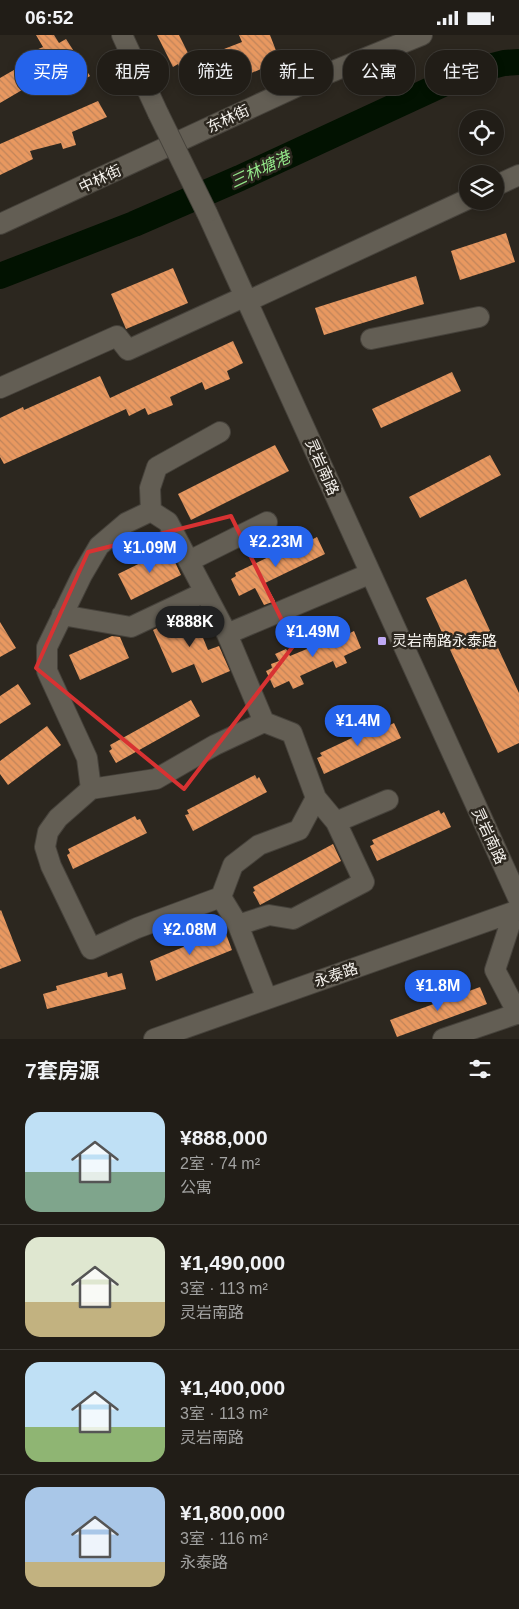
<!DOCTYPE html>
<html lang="zh">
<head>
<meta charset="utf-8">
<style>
  :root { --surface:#211d17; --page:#2d2a24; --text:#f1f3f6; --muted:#a2a2a1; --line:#3e3b36; --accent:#2563eb }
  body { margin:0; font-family:Helvetica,"Noto Sans SC",sans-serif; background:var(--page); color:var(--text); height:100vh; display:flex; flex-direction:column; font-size:19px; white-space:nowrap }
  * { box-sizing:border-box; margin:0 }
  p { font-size:16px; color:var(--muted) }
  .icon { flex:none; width:28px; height:28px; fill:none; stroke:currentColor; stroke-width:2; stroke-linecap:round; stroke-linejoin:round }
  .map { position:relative; height:1004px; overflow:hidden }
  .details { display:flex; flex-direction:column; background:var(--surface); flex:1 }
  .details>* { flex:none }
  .guide { position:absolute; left:15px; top:15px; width:490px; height:45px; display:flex; gap:10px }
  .controls { position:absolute; left:459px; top:75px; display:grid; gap:10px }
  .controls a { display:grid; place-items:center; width:45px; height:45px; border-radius:50%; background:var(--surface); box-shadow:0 2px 8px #0003,0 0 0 1px var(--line); font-size:25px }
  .price { position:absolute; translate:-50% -42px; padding:0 11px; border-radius:18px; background:var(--accent); color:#fff; font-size:16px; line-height:32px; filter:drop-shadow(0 1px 2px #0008) }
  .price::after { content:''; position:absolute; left:50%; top:30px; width:15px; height:11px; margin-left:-8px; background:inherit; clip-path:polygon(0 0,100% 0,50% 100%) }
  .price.active { background:#222; color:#fff }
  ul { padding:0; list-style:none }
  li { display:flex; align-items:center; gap:15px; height:125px; padding:0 25px }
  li+li { border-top:1px solid var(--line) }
  li span { display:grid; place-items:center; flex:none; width:140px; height:100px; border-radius:15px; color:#555 }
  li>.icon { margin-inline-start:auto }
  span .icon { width:60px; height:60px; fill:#fffc; stroke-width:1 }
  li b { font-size:21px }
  h2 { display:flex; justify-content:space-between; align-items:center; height:60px; padding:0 25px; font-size:21px }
  .pill { padding:0 18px; border-radius:20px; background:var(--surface); box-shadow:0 2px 8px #0003,0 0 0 1px var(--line); font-size:18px; line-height:45px }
  .pill.active { background:var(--accent); color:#fff }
  .status { display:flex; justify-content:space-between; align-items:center; height:35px; padding:0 25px; background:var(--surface); direction:ltr }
  .status svg { height:14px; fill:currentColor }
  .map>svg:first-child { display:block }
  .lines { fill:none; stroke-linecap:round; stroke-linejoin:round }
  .river { stroke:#021201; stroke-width:26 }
  .building { fill:url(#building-back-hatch) }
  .minor-casing { stroke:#46423b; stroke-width:22 }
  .minor { stroke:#635e54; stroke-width:20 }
  .minor-bridge-casing { stroke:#46423b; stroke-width:22; stroke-linecap:butt }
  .minor-bridge { stroke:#635e54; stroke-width:20 }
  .marked { fill:none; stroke:#d83232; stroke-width:4; stroke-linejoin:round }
  .poi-dot { fill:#bfa9f4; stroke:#2c271f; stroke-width:2 }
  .labels { text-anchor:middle; stroke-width:5; stroke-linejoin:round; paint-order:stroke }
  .street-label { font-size:15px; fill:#f6f3ee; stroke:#2c271f }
  .poi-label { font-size:15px; fill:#f6f3ee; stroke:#2c271f; text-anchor:start }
  .water-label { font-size:16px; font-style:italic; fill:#93e789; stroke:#2c271f }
</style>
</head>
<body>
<div class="status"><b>06:52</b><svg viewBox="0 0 49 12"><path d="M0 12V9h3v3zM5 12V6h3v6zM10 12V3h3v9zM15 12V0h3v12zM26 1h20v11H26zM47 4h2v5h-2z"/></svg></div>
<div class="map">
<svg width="519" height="1004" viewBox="0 0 519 1004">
  <defs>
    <pattern id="building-back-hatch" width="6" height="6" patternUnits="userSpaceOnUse" patternTransform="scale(1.25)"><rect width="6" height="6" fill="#e89860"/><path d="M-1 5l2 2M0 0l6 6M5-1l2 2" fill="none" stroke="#c0845a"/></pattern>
  </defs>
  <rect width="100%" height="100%" fill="#2c271f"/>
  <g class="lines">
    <path class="river" d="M0,241L134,189L240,143L469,37L504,28L519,27"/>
  </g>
  <path class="building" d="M36,0H54L59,8L66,4L90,41L62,58L36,15L43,12Z
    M157,0H179L194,30L199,28L200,31L227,20L224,14L242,7L239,0H270L280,26L237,44L235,41L212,50L210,45L188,54L178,29L173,32Z
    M26,28L34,48L0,68V43Z
    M98,66L107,82L72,97L76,110L63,114L61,108L30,116L33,124L0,140V109Z
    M506,198L515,227L460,245L451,216Z
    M173,233L188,268L126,294L111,259Z
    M416,241L424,269L324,300L315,273Z
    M233,306L243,328L227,336L230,344L205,355L202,347L170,362L173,370L148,380L145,373L129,381L126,374L4,429L0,422V383L23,372L24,375L100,341L110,363Z
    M452,337L461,356L381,393L372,374Z
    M275,410L289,436L191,485L178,459Z
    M490,420L501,440L420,483L409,462Z
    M310,502L311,505L317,502L325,519L265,548L275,566L264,570L255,553L239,561L231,544L236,541L235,538Z
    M169,514L181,540L131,565L118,539Z
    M466,544L519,658V708L498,718L426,563Z
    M192,576L208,615L219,611L230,636L202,648L194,629L172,638L153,595Z
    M0,587L16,613L0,622Z
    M332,595L334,600L346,595L348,599L354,596L361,613L344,621L347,628L336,633L333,626L300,641L304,649L293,654L289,646L274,653L266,636L272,633L271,629L279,626L275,619L286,614L290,621L314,611L323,605L321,600Z
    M112,601L120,602L129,623L80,645L69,620Z
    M18,649L31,669L0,689V661Z
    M191,665L200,681L116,728L109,716L112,714L110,710Z
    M388,686L390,690L394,688L401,703L324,739L317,723L322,721L320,718Z
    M47,691L61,710L8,750L0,739V726Z
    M255,740L257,744L259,742L267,757L193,796L185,780L189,779L187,775Z
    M439,775L441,779L444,777L451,792L377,826L370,811L374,809L372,805Z
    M135,781L137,785L140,784L147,798L73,834L67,820L70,818L68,814Z
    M333,809L341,826L260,870L253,857L255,856L253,852Z
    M1,875L21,926L0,934V876Z
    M219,897L221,901L226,899L232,915L156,946L150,926Z
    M107,937L108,942L122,938L126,954L47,974L43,959L57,955L56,951Z
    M480,952L487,969L397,1002L390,985Z"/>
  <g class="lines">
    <g class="minor-casing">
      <path id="minor" d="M122,0L158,78
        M495,151L519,140
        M207,178L519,865
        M0,189L309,46L422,0
        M248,266L468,164
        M371,304L479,282
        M0,353L117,301L128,315L246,261
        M151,476L168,487L227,599L264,687L292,698L316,763L336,787L364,847L293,884L269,880L238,890
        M189,526L267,487
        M62,580L131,592L205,557
        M227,599L369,539
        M91,754L87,723L47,636V612L82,540L99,511L126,488L151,476L150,453L157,432L220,397
        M336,787L388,765
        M221,862L137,893L91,914L51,831L45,812L48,797L58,783L91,754L156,744L215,710L264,687
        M514,877L495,935L518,979
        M267,964L238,890L221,862L233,830L259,810L299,795L316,763
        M154,1004L519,875
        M443,1004L519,978"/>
    </g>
    <use href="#minor" class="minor"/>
    <g class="minor-bridge-casing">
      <path id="minor-bridge" d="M158,78L207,178"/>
    </g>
    <use href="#minor-bridge" class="minor-bridge"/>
  </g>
  <path class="marked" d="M231,481L294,610L184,754L36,633L88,517Z"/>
  <rect class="poi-dot" x="377" y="601" width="10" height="10" rx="2.5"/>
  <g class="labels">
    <g class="street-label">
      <text transform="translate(228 84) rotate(-25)" y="5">东林街</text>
      <text transform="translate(100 144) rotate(-25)" y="5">中林街</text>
      <text transform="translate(322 432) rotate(66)" y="5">灵岩南路</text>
      <text transform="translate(489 801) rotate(65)" y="5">灵岩南路</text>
      <text transform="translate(336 940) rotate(-19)" y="5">永泰路</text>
    </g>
    <g class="poi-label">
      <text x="392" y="611">灵岩南路永泰路</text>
    </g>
    <g class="water-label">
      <text transform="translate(260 134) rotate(-25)" y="6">三林塘港</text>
    </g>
  </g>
</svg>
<div class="controls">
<a><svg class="icon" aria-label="locate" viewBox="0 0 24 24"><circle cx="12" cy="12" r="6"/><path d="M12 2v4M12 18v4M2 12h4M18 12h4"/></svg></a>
<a><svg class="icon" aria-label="layers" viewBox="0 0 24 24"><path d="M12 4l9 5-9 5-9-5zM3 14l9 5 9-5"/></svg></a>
</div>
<b class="price" style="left:276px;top:533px">¥2.23M</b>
<b class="price" style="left:150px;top:539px">¥1.09M</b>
<b class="price active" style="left:190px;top:613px">¥888K</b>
<b class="price" style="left:313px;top:623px">¥1.49M</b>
<b class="price" style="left:358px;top:712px">¥1.4M</b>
<b class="price" style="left:190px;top:921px">¥2.08M</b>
<b class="price" style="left:438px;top:977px">¥1.8M</b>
<div class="guide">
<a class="pill active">买房</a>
<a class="pill">租房</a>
<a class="pill">筛选</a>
<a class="pill">新上</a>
<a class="pill">公寓</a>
<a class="pill">住宅</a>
</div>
</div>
<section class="details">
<h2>7套房源<svg class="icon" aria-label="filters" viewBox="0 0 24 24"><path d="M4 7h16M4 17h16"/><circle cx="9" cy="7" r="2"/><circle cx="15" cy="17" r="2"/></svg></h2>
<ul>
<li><span style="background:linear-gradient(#bfe0f5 60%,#7fa58c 0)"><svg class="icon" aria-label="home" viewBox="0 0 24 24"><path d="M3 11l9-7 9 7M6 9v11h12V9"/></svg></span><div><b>¥888,000</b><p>2室 · 74 m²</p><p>公寓</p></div></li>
<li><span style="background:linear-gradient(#dfe7d0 65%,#c2b280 0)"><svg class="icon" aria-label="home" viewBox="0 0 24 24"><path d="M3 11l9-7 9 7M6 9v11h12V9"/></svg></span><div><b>¥1,490,000</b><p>3室 · 113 m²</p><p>灵岩南路</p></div></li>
<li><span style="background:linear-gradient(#bfe0f5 65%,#8fb573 0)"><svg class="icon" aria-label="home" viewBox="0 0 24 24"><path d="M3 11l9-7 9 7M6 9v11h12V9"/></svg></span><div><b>¥1,400,000</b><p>3室 · 113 m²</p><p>灵岩南路</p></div></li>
<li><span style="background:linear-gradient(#a9c7e8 75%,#c2b280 0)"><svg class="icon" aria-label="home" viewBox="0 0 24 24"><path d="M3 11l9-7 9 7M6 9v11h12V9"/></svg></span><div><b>¥1,800,000</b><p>3室 · 116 m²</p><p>永泰路</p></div></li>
</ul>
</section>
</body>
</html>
